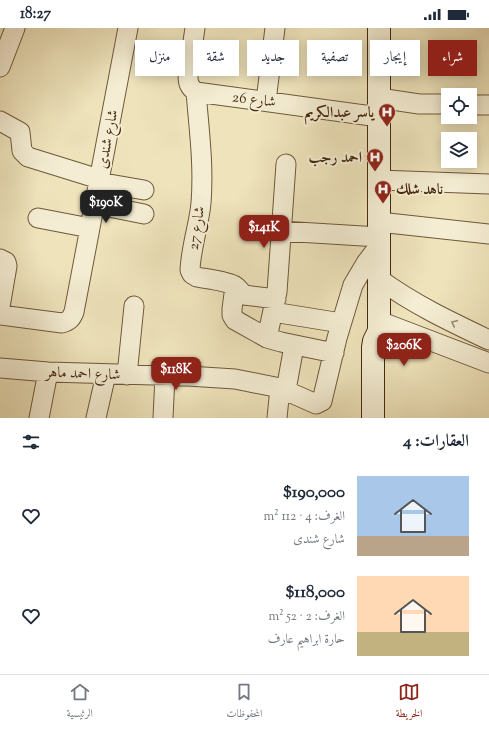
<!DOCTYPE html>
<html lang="ar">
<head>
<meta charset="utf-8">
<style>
  :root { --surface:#fff; --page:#f6f6f7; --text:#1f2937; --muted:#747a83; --line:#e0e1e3; --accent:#8f2418 }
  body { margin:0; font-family:"Sorts Mill Goudy",Amiri,serif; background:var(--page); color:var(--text); direction:rtl; height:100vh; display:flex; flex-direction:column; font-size:15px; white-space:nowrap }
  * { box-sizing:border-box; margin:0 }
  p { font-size:13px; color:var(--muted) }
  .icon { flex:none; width:22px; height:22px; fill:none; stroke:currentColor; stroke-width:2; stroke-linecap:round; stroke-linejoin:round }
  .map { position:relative; height:390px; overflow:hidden; direction:ltr }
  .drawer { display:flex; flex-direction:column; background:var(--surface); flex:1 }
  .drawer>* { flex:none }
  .banner { position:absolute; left:12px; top:12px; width:465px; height:36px; direction:rtl; display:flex; gap:8px }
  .controls { position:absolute; left:441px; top:60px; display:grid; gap:8px }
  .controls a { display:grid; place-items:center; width:36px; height:36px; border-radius:0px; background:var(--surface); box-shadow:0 2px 10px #0003; font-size:20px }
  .price { position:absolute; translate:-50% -34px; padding:0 9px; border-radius:8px; background:var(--accent); color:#fff; font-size:13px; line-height:26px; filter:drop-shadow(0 1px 2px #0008) }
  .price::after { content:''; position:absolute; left:50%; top:24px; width:12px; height:9px; margin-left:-6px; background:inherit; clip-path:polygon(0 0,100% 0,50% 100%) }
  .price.selected { background:#222; color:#fff }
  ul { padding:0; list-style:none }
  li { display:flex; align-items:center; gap:12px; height:100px; padding:0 20px }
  li span { display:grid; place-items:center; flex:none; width:112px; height:80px; border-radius:0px; color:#555 }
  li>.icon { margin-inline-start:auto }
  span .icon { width:48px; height:48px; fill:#fffc; stroke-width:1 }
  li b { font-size:17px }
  h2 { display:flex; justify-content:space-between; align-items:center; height:48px; padding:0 20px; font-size:17px }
  .tag { padding:0 14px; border-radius:0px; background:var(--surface); box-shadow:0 2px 10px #0003; font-size:14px; line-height:36px }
  .tag.selected { background:var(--accent); color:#fff }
  .status { display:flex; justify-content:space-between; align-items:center; height:28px; padding:0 20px; background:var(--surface); direction:ltr }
  .status svg { height:11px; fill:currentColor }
  .tabs { display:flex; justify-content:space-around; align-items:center; height:56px; border-top:1px solid var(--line); background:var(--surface); font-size:11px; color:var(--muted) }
  .tabs a { display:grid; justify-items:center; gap:2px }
  .tabs .selected { color:var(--accent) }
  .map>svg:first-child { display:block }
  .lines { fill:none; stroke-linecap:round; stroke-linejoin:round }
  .street-casing { stroke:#6f583b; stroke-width:21 }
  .secondary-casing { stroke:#452910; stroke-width:24 }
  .street { stroke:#f4edd3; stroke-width:19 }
  .secondary { stroke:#f4edd3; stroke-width:22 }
  .oneway { stroke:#9c8b72 }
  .labels { text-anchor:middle; stroke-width:4; stroke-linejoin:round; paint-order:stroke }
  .street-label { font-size:15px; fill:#452910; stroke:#f4edd3 }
  .poi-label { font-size:15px; font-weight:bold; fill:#452910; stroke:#f4edd3; text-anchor:end }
</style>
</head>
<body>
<div class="status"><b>18:27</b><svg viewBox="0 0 49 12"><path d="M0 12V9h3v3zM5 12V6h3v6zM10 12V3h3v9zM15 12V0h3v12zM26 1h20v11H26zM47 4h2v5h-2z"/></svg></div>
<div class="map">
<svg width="489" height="390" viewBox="0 0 489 390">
  <rect width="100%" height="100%" fill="#eee3bb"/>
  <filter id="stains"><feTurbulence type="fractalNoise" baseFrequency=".005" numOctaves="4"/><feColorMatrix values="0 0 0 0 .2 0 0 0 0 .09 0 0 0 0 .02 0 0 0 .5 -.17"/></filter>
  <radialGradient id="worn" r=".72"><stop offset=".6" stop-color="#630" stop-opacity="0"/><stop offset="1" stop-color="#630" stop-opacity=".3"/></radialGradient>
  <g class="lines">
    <g class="street-casing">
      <path id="street" d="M195,0L188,47C188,55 189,59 196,64L379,89
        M0,39L15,0
        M196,64C199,101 204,137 201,175C199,197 191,219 190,242L192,246L197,249C206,251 227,253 235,258C239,260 240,264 244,267L276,271
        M379,70L419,76H448
        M266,73L275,0
        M470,77H489
        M0,93L20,104L22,123L28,129L99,151
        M379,152L489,156
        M98,154L144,162
        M94,176L144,186
        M38,190L90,200
        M379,194L489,206
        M281,203L379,209
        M0,231L6,234L7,238L0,279
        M379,251C413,276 451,294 489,312
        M235,258L232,281V287L235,292L267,310L281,314L334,325
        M273,284L341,295
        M0,287L62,295C69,293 71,291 74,284L128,0
        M379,293L489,335
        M267,310L277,264L286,136
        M0,340L48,344L188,348L235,351L280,360L316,376L322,373L337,310L353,257L366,235L379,218
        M127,347L134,278
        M286,362L294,318
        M39,390L48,344
        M96,390L106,346
        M163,390L165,348
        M277,390L280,360"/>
    </g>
    <g class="secondary-casing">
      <path id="secondary" d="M373,390V319L374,313L379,303V0"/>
    </g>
    <use href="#street" class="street"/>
    <use href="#secondary" class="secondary"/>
  </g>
  <defs><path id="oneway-chevron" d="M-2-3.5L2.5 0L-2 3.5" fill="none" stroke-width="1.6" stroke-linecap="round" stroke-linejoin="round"/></defs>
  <use class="oneway" href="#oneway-chevron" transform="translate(454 295) rotate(-155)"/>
  <defs>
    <g id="hospital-pin" transform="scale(0.9)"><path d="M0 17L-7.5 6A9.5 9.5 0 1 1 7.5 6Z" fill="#8f2418" stroke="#f4edd3"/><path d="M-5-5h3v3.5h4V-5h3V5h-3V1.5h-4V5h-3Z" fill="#fff"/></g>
  </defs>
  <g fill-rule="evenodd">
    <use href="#hospital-pin" x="387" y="84"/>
    <use href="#hospital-pin" x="375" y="129"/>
    <use href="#hospital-pin" x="383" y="161"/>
  </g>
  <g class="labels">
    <g class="street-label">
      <text transform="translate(254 71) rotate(7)" y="5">شارع 26</text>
      <text transform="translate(107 111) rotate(-79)" y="5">شارع شندى</text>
      <text transform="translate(196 200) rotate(-81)" y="5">شارع 27</text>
      <text transform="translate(83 345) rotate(2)" y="5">شارع احمد ماهر</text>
    </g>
    <g class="poi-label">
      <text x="374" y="89">ياسر عبدالكريم</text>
      <text x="362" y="134">احمد رجب</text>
      <text x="396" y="166" text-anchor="start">ناهد شلك</text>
    </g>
  </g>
  <rect width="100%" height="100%" filter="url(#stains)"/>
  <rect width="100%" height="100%" fill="url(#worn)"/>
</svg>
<div class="controls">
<a><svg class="icon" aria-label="locate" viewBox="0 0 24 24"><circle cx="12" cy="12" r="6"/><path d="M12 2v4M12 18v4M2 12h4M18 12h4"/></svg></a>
<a><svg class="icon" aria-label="layers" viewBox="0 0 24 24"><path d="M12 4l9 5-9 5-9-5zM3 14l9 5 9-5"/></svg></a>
</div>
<b class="price selected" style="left:106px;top:196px">$190K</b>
<b class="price" style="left:264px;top:221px">$141K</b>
<b class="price" style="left:404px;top:339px">$206K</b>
<b class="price" style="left:176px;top:363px">$118K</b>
<div class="banner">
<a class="tag selected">شراء</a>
<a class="tag">إيجار</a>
<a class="tag">تصفية</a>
<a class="tag">جديد</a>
<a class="tag">شقة</a>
<a class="tag">منزل</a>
</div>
</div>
<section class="drawer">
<h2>العقارات: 4<svg class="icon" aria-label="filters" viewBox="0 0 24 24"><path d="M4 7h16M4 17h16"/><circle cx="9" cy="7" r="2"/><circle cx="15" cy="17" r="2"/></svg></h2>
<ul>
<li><span style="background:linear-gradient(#a9c7e8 75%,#b9a48a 0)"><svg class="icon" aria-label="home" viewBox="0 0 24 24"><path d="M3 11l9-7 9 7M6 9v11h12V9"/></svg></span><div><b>$190,000</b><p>الغرف: 4 · 112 m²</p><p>شارع شندى</p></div><svg class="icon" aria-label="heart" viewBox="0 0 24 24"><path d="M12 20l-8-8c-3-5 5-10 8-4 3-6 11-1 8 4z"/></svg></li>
<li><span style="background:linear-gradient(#ffd9b3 70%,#c2b280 0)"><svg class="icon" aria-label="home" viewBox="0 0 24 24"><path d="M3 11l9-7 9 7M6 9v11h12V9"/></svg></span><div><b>$118,000</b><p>الغرف: 2 · 52 m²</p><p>حارة ابراهيم عارف</p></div><svg class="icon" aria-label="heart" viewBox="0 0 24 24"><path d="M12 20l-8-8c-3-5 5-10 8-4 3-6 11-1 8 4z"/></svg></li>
</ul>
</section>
<nav class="tabs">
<a class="selected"><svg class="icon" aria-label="map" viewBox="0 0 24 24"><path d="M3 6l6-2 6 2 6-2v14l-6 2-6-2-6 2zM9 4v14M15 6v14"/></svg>الخريطة</a>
<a><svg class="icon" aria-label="saved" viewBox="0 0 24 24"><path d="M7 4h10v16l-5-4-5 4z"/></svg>المحفوظات</a>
<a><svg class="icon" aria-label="home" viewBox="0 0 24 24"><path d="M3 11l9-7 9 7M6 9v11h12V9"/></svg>الرئيسية</a>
</nav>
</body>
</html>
